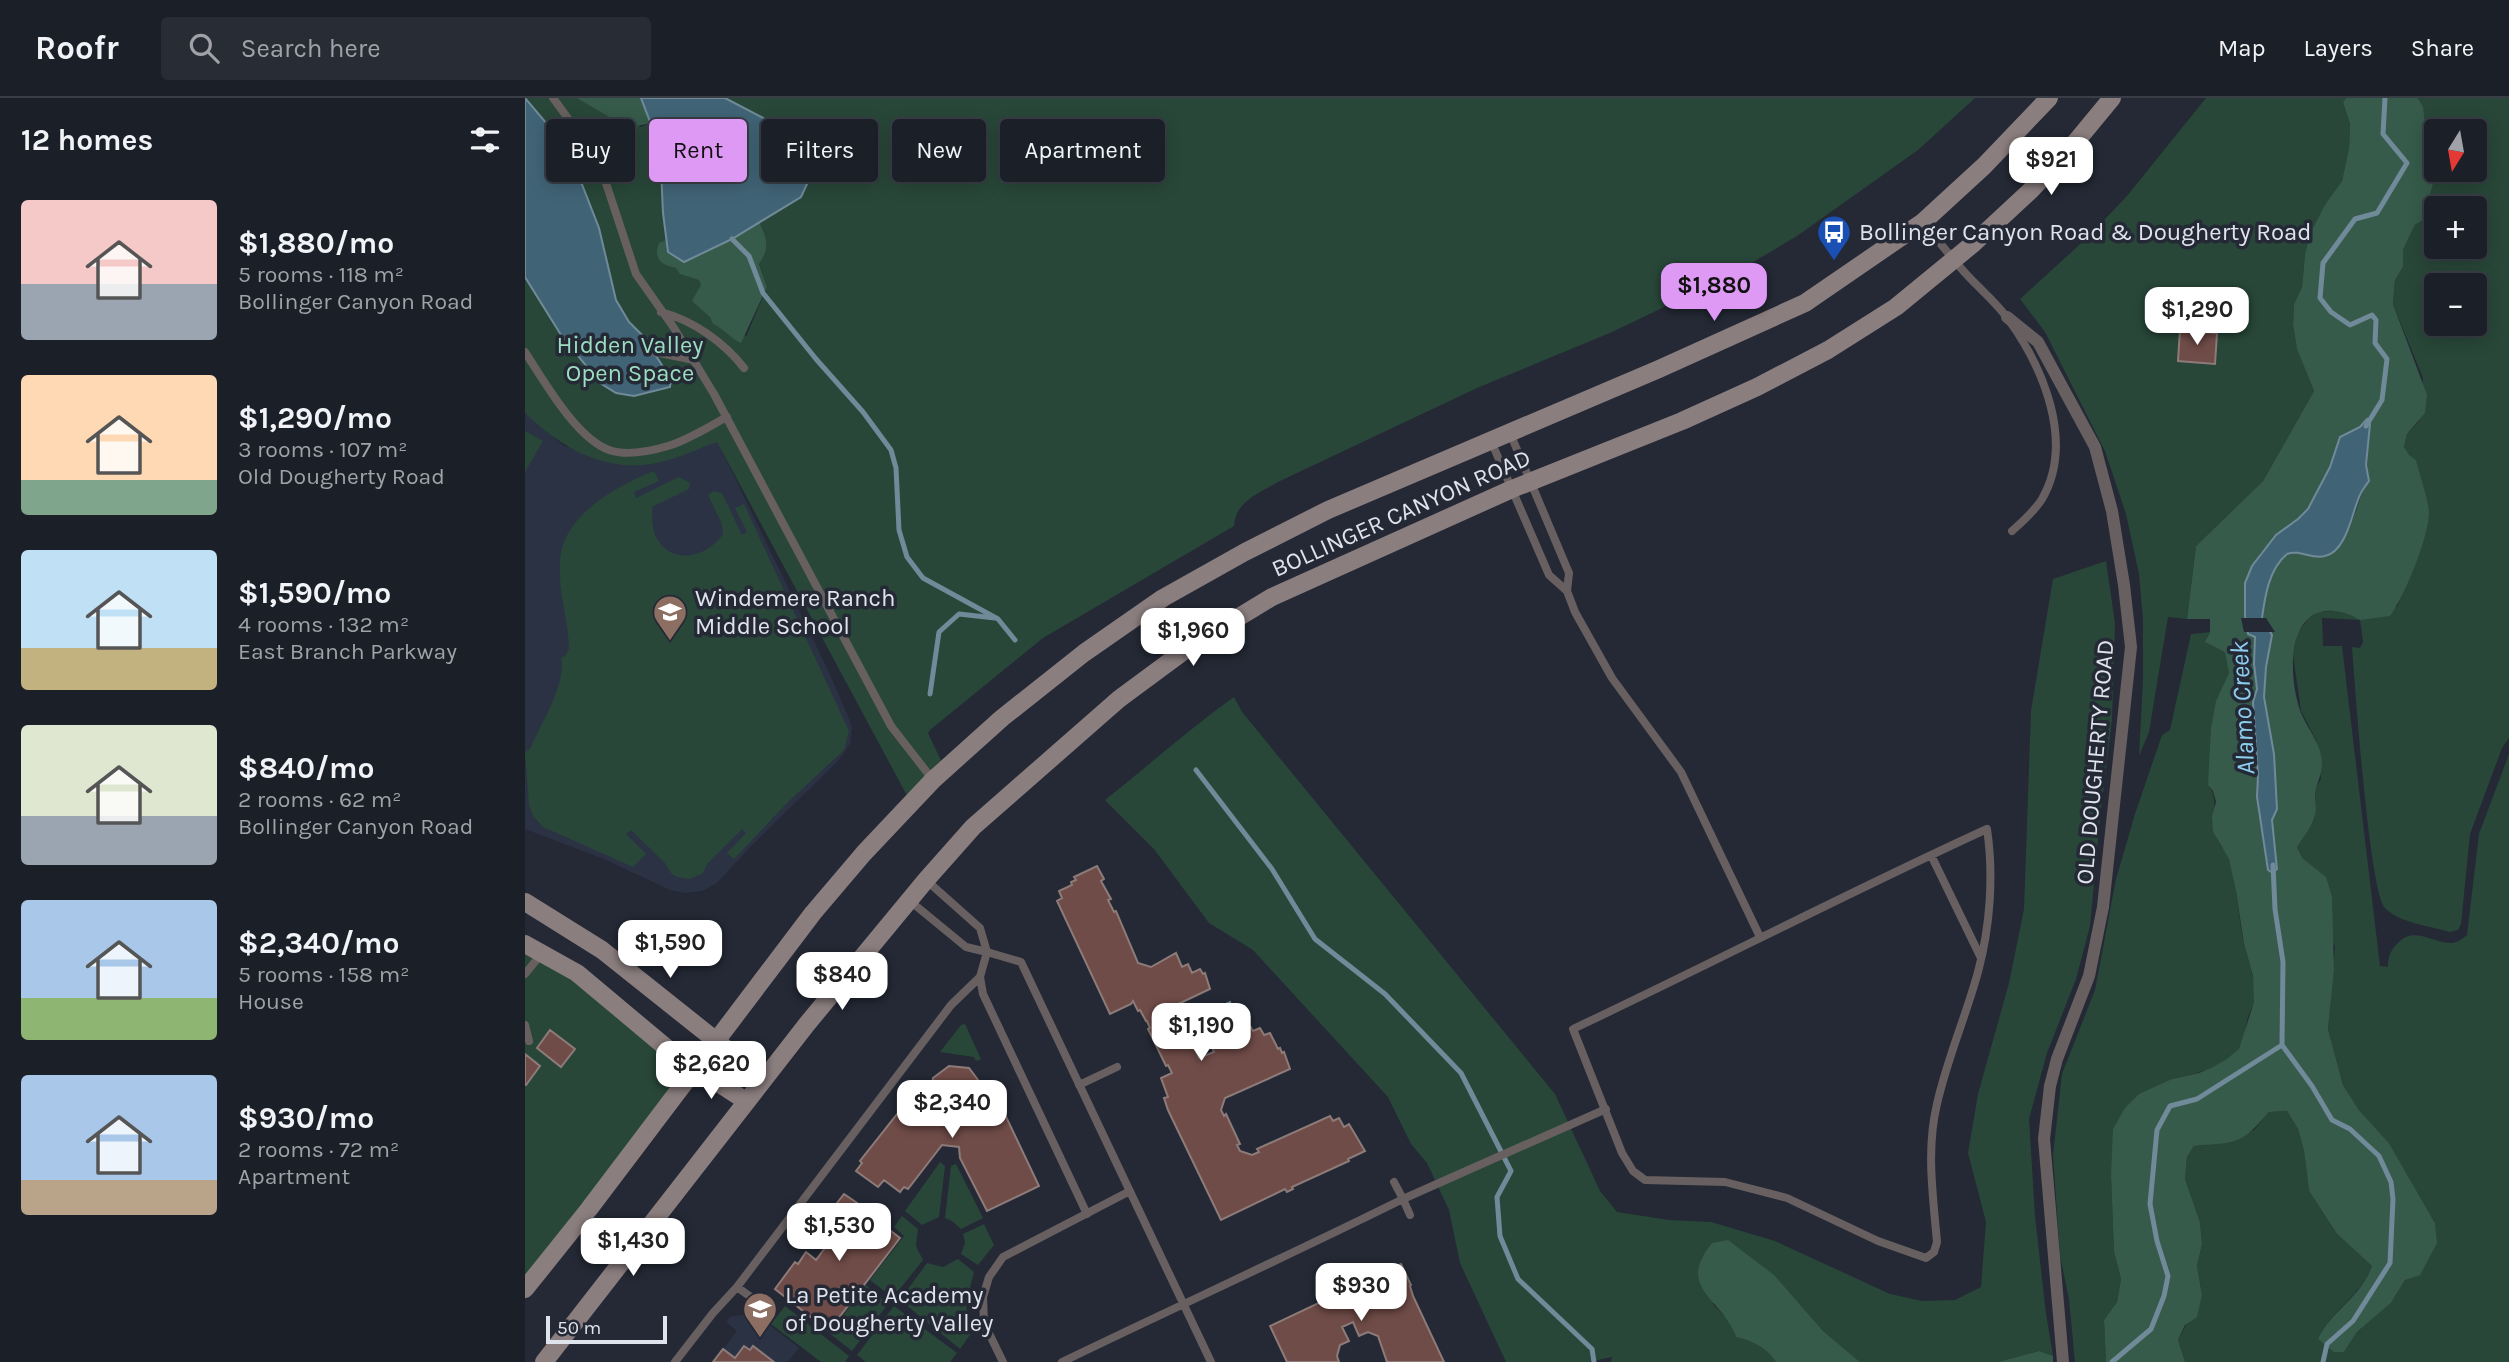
<!DOCTYPE html>
<html lang="en">
<head>
<meta charset="utf-8">
<style>
  :root { --surface:#1b1f28; --page:#282c34; --text:#f1f3f6; --muted:#a0a2a8; --line:#393d45; --accent:#dd99f4 }
  body { margin:0; font-family:Karla,sans-serif; background:var(--page); color:var(--text); height:100vh; display:flex; flex-direction:column; font-size:26px; white-space:nowrap }
  * { box-sizing:border-box; margin:0 }
  p { font-size:23px; color:var(--muted) }
  .icon { flex:none; width:38px; height:38px; fill:none; stroke:currentColor; stroke-width:2; stroke-linecap:round; stroke-linejoin:round }
  .map { position:relative; flex:1; overflow:hidden }
  .panel { display:flex; flex-direction:column; background:var(--surface); width:525px }
  .panel>* { flex:none }
  .hud { position:absolute; left:21px; top:21px; width:665px; height:63px; display:flex; gap:14px }
  .needle { width:46px; rotate:191deg }
  .controls { position:absolute; left:1899px; top:21px; display:grid; gap:14px }
  .controls a { display:grid; place-items:center; width:63px; height:63px; border-radius:7px; background:var(--surface); box-shadow:0 4px 18px #0003,0 0 0 2px var(--line); font-size:35px }
  .scale { position:absolute; left:21px; bottom:18px; width:121px; box-sizing:border-box; padding-left:7px; border:4px solid #dfe3eb; border-top:0; font-size:19px; line-height:24px; white-space:nowrap; color:#dfe3eb; -webkit-text-stroke:5px #242935; paint-order:stroke }
  .price { position:absolute; translate:-50% -60px; padding:0 16px; border-radius:14px; background:#fff; color:#222; font-size:23px; line-height:46px; filter:drop-shadow(0 2px 4px #0008) }
  .price::after { content:''; position:absolute; left:50%; top:42px; width:21px; height:16px; margin-left:-10px; background:inherit; clip-path:polygon(0 0,100% 0,50% 100%) }
  .price.on { background:var(--accent); color:#111 }
  ul { padding:0; list-style:none }
  li { display:flex; align-items:center; gap:21px; height:175px; padding:0 21px }
  li span { display:grid; place-items:center; flex:none; width:196px; height:140px; border-radius:7px; color:#555 }
  li>.icon { margin-inline-start:auto }
  span .icon { width:84px; height:84px; fill:#fffc; stroke-width:1 }
  li b { font-size:30px }
  h2 { display:flex; justify-content:space-between; align-items:center; height:84px; padding:0 21px; font-size:30px }
  .tag { padding:0 24px; border-radius:7px; background:var(--surface); box-shadow:0 4px 18px #0003,0 0 0 2px var(--line); font-size:24px; line-height:63px }
  .tag.on { background:var(--accent); color:#111 }
  header { display:flex; align-items:center; gap:42px; box-sizing:border-box; height:98px; padding:0 35px; background:var(--surface); border-bottom:2px solid var(--line) }
  header strong { font-size:33px }
  nav { display:flex; gap:38px; margin-inline-start:auto; font-size:24px }
  .search { width:490px; height:63px; background:var(--page); display:flex; align-items:center; gap:18px; box-sizing:border-box; padding:0 24px; border-radius:7px; color:var(--muted); font-size:26px }
  main { display:flex; flex:1; min-height:0 }
  .map>svg:first-child { display:block }
  .built { fill:#2b3244 }
  .green { fill:#284739; fill-rule:evenodd }
  .forest { fill:#365b4a; fill-rule:evenodd }
  .water { fill:#406476; stroke:#708a99; stroke-width:2 }
  .pier { fill:#242935 }
  .lines { fill:none; stroke-linecap:round; stroke-linejoin:round }
  .stream { stroke:#708a99; stroke-width:5 }
  .building { fill:#704c48; stroke:#8d7b79; stroke-width:2 }
  .service { stroke:#686060; stroke-width:8 }
  .pedestrian { stroke:#686060; stroke-width:12 }
  .secondary { stroke:#8b7e7f; stroke-width:18 }
  .labels { text-anchor:middle; stroke-width:7; stroke-linejoin:round; paint-order:stroke }
  .poi-label { font-size:24px; fill:#dfe3eb; stroke:#242935; text-anchor:start }
  .park-label { font-size:24px; fill:#9bddbe; stroke:#242935 }
  .street-label { font-size:24px; fill:#dfe3eb; stroke:#242935 }
  .water-label { font-size:26px; font-style:italic; fill:#8dceef; stroke:#242935 }
</style>
</head>
<body>
<header>
<strong>Roofr</strong>
<div class="search"><svg class="icon" aria-label="search" viewBox="0 0 24 24"><circle cx="10" cy="10" r="6"/><path d="M15 15l6 6"/></svg>Search here</div>
<nav><a>Map</a><a>Layers</a><a>Share</a></nav>
</header>
<main>
<section class="panel">
<h2>12 homes<svg class="icon" aria-label="filters" viewBox="0 0 24 24"><path d="M4 7h16M4 17h16"/><circle cx="9" cy="7" r="2"/><circle cx="15" cy="17" r="2"/></svg></h2>
<ul>
<li><span style="background:linear-gradient(#f6c9c9 60%,#9aa5b1 0)"><svg class="icon" aria-label="home" viewBox="0 0 24 24"><path d="M3 11l9-7 9 7M6 9v11h12V9"/></svg></span><div><b>$1,880/mo</b><p>5 rooms · 118 m²</p><p>Bollinger Canyon Road</p></div></li>
<li><span style="background:linear-gradient(#ffd9b3 75%,#7fa58c 0)"><svg class="icon" aria-label="home" viewBox="0 0 24 24"><path d="M3 11l9-7 9 7M6 9v11h12V9"/></svg></span><div><b>$1,290/mo</b><p>3 rooms · 107 m²</p><p>Old Dougherty Road</p></div></li>
<li><span style="background:linear-gradient(#bfe0f5 70%,#c2b280 0)"><svg class="icon" aria-label="home" viewBox="0 0 24 24"><path d="M3 11l9-7 9 7M6 9v11h12V9"/></svg></span><div><b>$1,590/mo</b><p>4 rooms · 132 m²</p><p>East Branch Parkway</p></div></li>
<li><span style="background:linear-gradient(#dfe7d0 65%,#9aa5b1 0)"><svg class="icon" aria-label="home" viewBox="0 0 24 24"><path d="M3 11l9-7 9 7M6 9v11h12V9"/></svg></span><div><b>$840/mo</b><p>2 rooms · 62 m²</p><p>Bollinger Canyon Road</p></div></li>
<li><span style="background:linear-gradient(#a9c7e8 70%,#8fb573 0)"><svg class="icon" aria-label="home" viewBox="0 0 24 24"><path d="M3 11l9-7 9 7M6 9v11h12V9"/></svg></span><div><b>$2,340/mo</b><p>5 rooms · 158 m²</p><p>House</p></div></li>
<li><span style="background:linear-gradient(#a9c7e8 75%,#b9a48a 0)"><svg class="icon" aria-label="home" viewBox="0 0 24 24"><path d="M3 11l9-7 9 7M6 9v11h12V9"/></svg></span><div><b>$930/mo</b><p>2 rooms · 72 m²</p><p>Apartment</p></div></li>
</ul>
</section>
<div class="map">
<svg width="1984" height="1264" viewBox="0 0 1984 1264">
  <rect width="100%" height="100%" fill="#242935"/>
  <path class="built" d="M0,315L39,348L135,364L192,343L303,572L325,623L327,630L325,646L314,662L229,745L192,785L177,793L160,795L145,792L79,761L0,731Z
    M229,1215L274,1250L263,1264H188L212,1233L201,1224L205,1219Z"/>
  <path class="green" d="M0,0H97L115,29L126,25L135,50L137,82L221,239L242,189L234,165C246,148 242,142 234,123L275,99L246,24L200,0H1450L1393,52L1272,138L1210,175L1087,234L952,290L755,383C736,394 710,403 709,428L518,540L405,632L403,635L421,673L386,705L192,344C174,350 155,360 136,364C82,377 38,351 0,315Z
    M1681,0H1821L1818,4L1825,26L1824,50L1817,83L1801,105L1780,156L1777,189L1769,206L1768,227L1772,250L1789,293L1738,383L1671,448L1662,521L1643,519L1624,634L1614,658L1618,583V522L1614,476L1601,416L1580,353L1520,234L1495,201L1563,139L1602,98Z
    M1893,0H1984V640L1977,650L1945,736L1936,826L1933,832L1925,834C1905,828 1874,825 1860,810C1844,792 1830,587 1827,549L1835,550L1838,544L1835,522L1797,520L1798,548H1817L1855,868L1863,869C1863,858 1866,851 1874,844C1891,828 1908,846 1927,845C1933,844 1937,841 1942,837L1954,736L1984,656V1264H1660L1653,1242L1677,1197L1672,1168L1677,1146L1675,1124L1660,1081L1662,1059L1669,1048L1681,1047L1729,1032L1744,1014L1762,1013L1773,1031L1779,1053L1784,1093L1812,1136L1847,1168C1835,1199 1806,1212 1793,1241L1819,1254L1832,1234L1866,1205L1880,1182L1911,1145L1910,1125L1864,1045L1834,1012L1818,987L1803,931L1810,849L1772,749L1791,710L1790,691L1796,681L1791,642L1776,613L1768,557L1772,536L1784,520L1793,514L1872,509L1898,443L1904,414L1879,349L1882,336L1894,323L1898,280L1868,206L1870,182L1878,169V152L1890,127L1898,122L1912,72H1950V33H1911V49C1898,34 1902,16 1893,0ZM1911,110H1950V149H1911ZM1911,187H1950V226H1911Z
    M0,333L18,343L0,374Z
    M129,373L134,383L109,394L111,400L154,379L165,385L164,391L127,409C127,419 127,428 130,437C145,469 182,460 198,436L196,424L183,397L189,393L197,395L217,437L222,434L210,410L219,406L324,633L319,652L262,705L209,761L202,755L221,735L217,731L183,765L177,776L164,781L152,779L146,775L140,765L106,732L101,736L121,756L108,769L18,729L8,718L4,707L0,654L5,651C15,627 42,586 36,560L40,558L44,551C44,527 36,504 35,480C35,470 34,457 38,447C50,411 96,386 129,373Z
    M1581,463L1590,525L1587,621L1575,721L1565,828L1551,881L1522,955L1504,1021L1510,1118L1521,1216L1528,1258L1514,1253L1473,1264H1335L1297,1232L1187,1205L1206,1225L1211,1239C1227,1243 1241,1249 1251,1264H1086L1087,1259L1063,1264H981L935,1165L924,1112L902,1065L886,1046L863,999L728,852L684,825L629,751L580,702C623,668 664,631 709,599L717,614L1030,996L1075,1093L1092,1114L1144,1122L1186,1124L1250,1143L1365,1196L1397,1203L1430,1202L1456,1189L1461,1124L1443,1055L1453,996L1484,885L1499,811L1506,613L1528,481Z
    M1685,534L1682,539L1701,554L1704,575L1683,687C1697,704 1682,725 1693,743C1696,750 1702,754 1704,761C1713,789 1713,819 1719,846C1723,865 1733,885 1729,904C1728,909 1724,914 1723,919C1720,929 1720,942 1714,951C1701,970 1668,976 1647,981L1586,1077L1589,1154L1596,1181L1592,1204L1579,1222L1581,1264H1550L1544,1201L1535,1158L1528,1057L1537,976L1570,892L1591,781L1610,716L1637,637L1645,632L1666,536Z
    M0,846L171,971L0,1191Z
    M440,926L456,961L451,963L449,959L415,954L436,927Z
    M415,1064L420,1068L414,1119L397,1127L380,1113Z
    M431,1066L458,1120L436,1131L427,1123L420,1120L426,1068Z
    M377,1118L393,1131L391,1148L398,1162L370,1197L366,1198L345,1182L379,1138L369,1129Z
    M459,1126L469,1147L453,1167L436,1156L440,1145L438,1136Z
    M433,1161L449,1174L441,1205L445,1237L435,1251L375,1202L402,1165L418,1169Z
    M341,1187L363,1206L327,1253L290,1224L293,1220L308,1231Z
    M260,1208L324,1258L320,1264H296L246,1226Z
    M369,1208L432,1255L425,1264H341L332,1257Z"/>
  <path class="forest" d="M52,0H116L126,25L103,30Z
    M1821,0H1893L1898,9L1901,32L1911,49L1912,72L1898,122L1890,127L1878,152V169L1870,182L1868,206L1902,297L1900,315L1882,336L1879,349L1884,357L1891,362C1894,375 1904,403 1904,415C1904,438 1879,500 1865,518L1835,522C1823,514 1805,509 1790,516C1760,532 1766,588 1776,615C1783,631 1796,646 1797,664C1797,674 1794,681 1791,690C1789,696 1791,704 1791,711C1789,727 1780,736 1772,749L1777,760L1801,779L1807,799L1809,871L1803,931L1818,987L1834,1012L1864,1045L1910,1125L1912,1145L1895,1177L1880,1182L1866,1205L1832,1234L1819,1254H1809L1793,1241C1807,1211 1834,1202 1847,1168L1812,1136L1784,1093L1779,1053L1773,1031L1762,1013L1744,1014C1715,1048 1711,1044 1669,1048L1662,1059L1660,1081L1675,1124L1677,1146L1672,1168L1677,1197L1672,1219L1660,1227L1653,1242L1660,1264H1581L1579,1222L1592,1204L1596,1181L1589,1154L1586,1077L1588,1031L1600,1010L1614,996L1647,981L1674,975L1688,969L1702,961L1714,951L1729,904L1728,878L1719,846L1711,793L1704,761L1688,734L1687,718L1691,704L1688,693L1683,687L1686,630L1691,603L1704,575L1700,554L1680,544L1685,534V521H1662L1671,448L1738,383L1789,293L1772,251L1768,227L1769,206L1777,189L1780,156L1786,134L1801,105L1817,83L1824,50L1825,26L1818,4ZM1841,322L1845,326L1841,367L1844,383C1835,395 1834,407 1828,420C1824,431 1817,441 1811,451L1784,457L1775,454L1762,456C1744,471 1740,498 1737,520L1747,537L1741,569L1739,599L1749,656L1751,711L1747,722V742L1743,772L1732,699L1733,677L1728,604L1732,591L1729,566L1730,538L1720,518V485L1735,456L1751,437L1773,421L1783,411L1805,369L1815,339L1836,329Z
    M234,123C242,142 246,148 234,166L242,189L216,245C205,240 199,231 188,226L185,219L167,203L176,187L174,182L155,176L151,170C136,167 128,161 134,145L141,142L143,154L207,141Z
    M1203,1142L1249,1177L1297,1232L1335,1264H1251C1241,1249 1227,1243 1211,1239C1197,1199 1150,1191 1187,1145Z
    M1514,1253L1528,1258V1264H1473Z"/>
  <path class="water" d="M0,0L34,40L49,66L74,130L91,202L104,224L118,238L146,281L145,289L109,298L91,295L75,285L36,237L0,179Z
    M116,0H200L246,24L275,46L288,73L276,99L207,141L159,164L143,154L138,115L135,50Z
    M1842,321L1845,326L1841,367L1844,383C1841,387 1837,392 1835,397C1827,414 1822,453 1800,458C1787,462 1775,451 1762,456C1744,471 1740,498 1737,520L1747,537L1741,569L1739,599L1749,656L1752,711L1747,722L1752,771L1748,775L1743,772L1732,699L1733,677L1728,604L1732,591L1729,566L1730,539L1723,536L1720,518V485L1727,468L1751,437L1773,421L1783,411L1805,369L1815,339L1835,329Z
    M705,904L713,921L680,937L670,917L677,913L679,916Z"/>
  <path class="pier" d="M1716,520H1741L1750,534H1719Z"/>
  <g class="lines">
    <path class="stream" d="M207,141L224,158L238,195L291,261L338,314L366,352L371,370L374,432L382,459L398,480L473,521L490,542
      M1841,328L1857,302L1862,261L1850,245L1851,222L1847,217L1825,227L1806,214L1795,200L1798,165L1830,121L1852,115L1882,65L1858,36L1860,0
      M405,596L414,534L434,516L470,520
      M671,672L747,771L790,841L860,896L936,975L986,1073L972,1099L975,1138L993,1181L1067,1251L1069,1264
      M1757,947L1787,988L1807,1022L1825,1031L1854,1058L1866,1084L1868,1101L1865,1165L1828,1223L1802,1246L1798,1264
      M1587,1264L1626,1231L1639,1198L1643,1178L1632,1143L1625,1106L1632,1032L1645,1008L1672,1001L1757,947L1758,864L1750,811L1748,767"/>
  </g>
  <path class="building" d="M1655,232L1692,235L1690,266L1653,263Z
    M572,768L579,781L576,783L586,801L583,802L589,814L591,813L613,865L626,869L651,855L657,869L663,866L667,875L675,871L678,876L680,875L685,891L649,908L655,919L656,918L674,960L689,954L686,947L694,944L692,941L716,930L717,932L725,928L728,933L735,930L739,937L745,935L753,951L755,950L757,955L759,954L765,971L700,1000L696,1012L699,1018L701,1016L715,1046L712,1047L715,1053L727,1057L734,1054L732,1051L805,1018L808,1023L814,1020L819,1029L824,1026L840,1053L823,1061L824,1063L767,1089L768,1091L762,1094L760,1091L696,1122L643,1012L639,1000L643,999L636,980L647,975L643,967L641,968L623,931L625,930L622,923H621L615,912L613,913L608,903L606,906L585,916L532,803L537,800L534,793L547,787L546,784L551,782L549,779Z
    M25,932L50,951L36,969L12,950Z
    M0,956L15,968L1,987H0Z
    M424,968L444,970L456,986L455,993H460L467,1007L474,1004L514,1088L462,1113L435,1060L434,1049L417,1047L383,1091L379,1089L375,1094L359,1082L353,1089L331,1073L337,1065L335,1063L388,996L394,1001L403,988H407L408,980Z
    M319,1096L360,1124L358,1127L375,1140L306,1230L289,1217L287,1220L250,1191L270,1164L273,1166L281,1154L291,1162L308,1139L294,1128Z
    M876,1166L886,1187L885,1188L888,1198L919,1264H862L853,1238L843,1234L834,1238L828,1224L817,1229L824,1243L815,1247L812,1258L814,1264H762L745,1228Z
    M219,1248L225,1252L228,1248L249,1264H188L198,1251L210,1260Z"/>
  <g class="lines">
    <path class="service" d="M28,0L69,56L77,73L111,176L149,230L189,296L366,628L408,682
      M1398,124C1413,142 1427,161 1443,178C1456,192 1472,205 1483,221C1518,269 1550,344 1517,401C1509,414 1498,423 1487,433
      M136,214C167,222 199,244 219,270
      M120,252L169,262
      M0,254C19,283 51,340 84,352C101,358 126,353 143,348C163,342 183,329 202,319
      M985,335L1044,475L1042,493L1050,514L1087,580L1156,674L1235,839
      M966,343L1024,477L1042,493
      M1462,731C1469,778 1465,829 1453,874C1441,918 1422,961 1412,1006C1401,1051 1408,1098 1412,1144L1409,1154L1401,1160L1353,1143L1262,1100L1200,1084L1120,1082L1108,1073L1097,1055L1048,931C1186,866 1322,795 1462,731Z
      M1406,757L1456,860
      M385,803L441,849L462,854L455,830L401,782
      M0,876L17,855
      M0,927L4,943
      M554,987L592,969
      M562,1116L458,896L455,879L462,854L496,864L686,1264
      M885,1117L878,1101L1081,1011
      M212,1189L245,1213
      M150,1264L188,1215L212,1189L426,907L455,879
      M478,1264L459,1225L458,1199L464,1179L478,1159L605,1093
      M537,1264C651,1209 765,1157 878,1101L869,1084"/>
    <path class="pedestrian" d="M1482,219L1513,244L1570,349L1587,413L1599,487L1606,549L1578,809L1564,878L1532,961L1525,988L1519,1041L1538,1264"/>
    <path class="secondary" d="M0,804L77,852L239,981
      M0,846L52,875L150,957L221,1003
      M0,1191L64,1111L288,815L339,755L408,682L477,620L559,555L638,500L720,454L803,412L1134,271L1280,205L1398,124L1459,68L1524,0
      M19,1264L282,926L401,782L448,729L594,601L663,550L747,499L987,391L1157,323L1232,289L1303,252L1371,209L1449,145L1505,93L1549,46L1587,0"/>
  </g>
  <defs>
    <g id="bus-pin" transform="scale(1.75)"><path d="M0 17L-7.5 6A9.5 9.5 0 1 1 7.5 6Z" fill="#1a4fb4" stroke="#242935"/><path d="M-5-6H5V4H4V6H2V4H-2V6H-4V4H-5ZM-3.5-4V0h7V-4ZM-3.5 1.2v1.5H-2V1.2ZM2 1.2v1.5H3.5V1.2Z" fill="#fff"/></g>
    <g id="school-pin" transform="scale(1.75)"><path d="M0 17L-7.5 6A9.5 9.5 0 1 1 7.5 6Z" fill="#8d6e63" stroke="#242935"/><path d="M0-5L7-2L0 1L-7-2ZM-4 1L0 2.5L4 1V4Q0 6-4 4Z" fill="#fff"/></g>
  </defs>
  <g fill-rule="evenodd">
    <use href="#bus-pin" x="1309" y="134"/>
    <use href="#school-pin" x="145" y="514"/>
    <use href="#school-pin" x="235" y="1211"/>
  </g>
  <g class="labels">
    <g class="poi-label">
      <text x="1334" y="142">Bollinger Canyon Road &amp; Dougherty Road</text>
      <text x="170" y="508">Windemere Ranch<tspan x="170" dy="28">Middle School</tspan></text>
      <text x="260" y="1205">La Petite Academy<tspan x="260" dy="28">of Dougherty Valley</tspan></text>
    </g>
    <g class="park-label">
      <text x="105" y="255">Hidden Valley<tspan x="105" dy="28">Open Space</tspan></text>
    </g>
    <g class="street-label">
      <text transform="translate(876 415) rotate(-24)" y="8">BOLLINGER CANYON ROAD</text>
      <text transform="translate(1570 664) rotate(-85)" y="8">OLD DOUGHERTY ROAD</text>
    </g>
    <g class="water-label">
      <text transform="translate(1717 610) rotate(-93)" y="9">Alamo Creek</text>
    </g>
  </g>
</svg>
<div class="controls">
<a><svg class="needle" viewBox="-14 -14 28 28"><path d="M0-13l5 13h-10z" fill="#e53935"/><path d="M0 13l5-13h-10z" fill="#a0a2a8"/></svg></a>
<a>+</a>
<a>−</a>
</div>
<div class="scale">50 m</div>
<b class="price" style="left:1526px;top:99px">$921</b>
<b class="price on" style="left:1189px;top:225px">$1,880</b>
<b class="price" style="left:1672px;top:249px">$1,290</b>
<b class="price" style="left:668px;top:570px">$1,960</b>
<b class="price" style="left:145px;top:882px">$1,590</b>
<b class="price" style="left:317px;top:914px">$840</b>
<b class="price" style="left:676px;top:965px">$1,190</b>
<b class="price" style="left:186px;top:1003px">$2,620</b>
<b class="price" style="left:427px;top:1042px">$2,340</b>
<b class="price" style="left:314px;top:1165px">$1,530</b>
<b class="price" style="left:108px;top:1180px">$1,430</b>
<b class="price" style="left:836px;top:1225px">$930</b>
<div class="hud">
<a class="tag">Buy</a>
<a class="tag on">Rent</a>
<a class="tag">Filters</a>
<a class="tag">New</a>
<a class="tag">Apartment</a>
</div>
</div>
</main>
</body>
</html>
